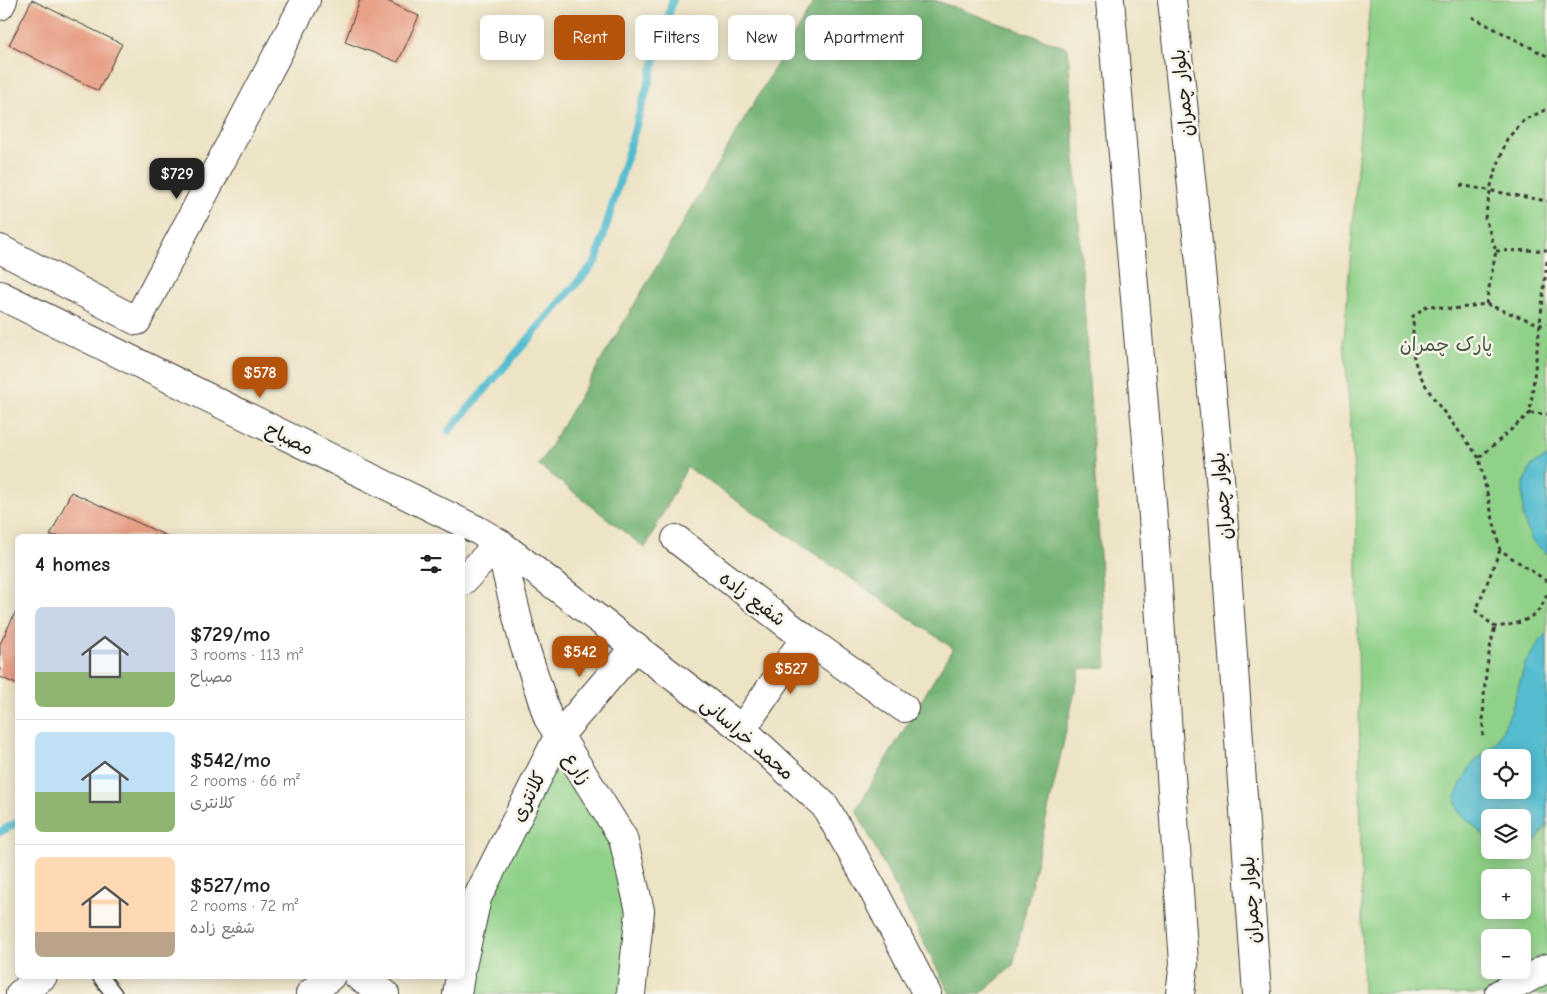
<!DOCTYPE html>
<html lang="en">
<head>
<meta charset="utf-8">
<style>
  :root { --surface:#fff; --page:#f2f2f2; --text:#222; --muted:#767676; --line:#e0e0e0; --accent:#b45309 }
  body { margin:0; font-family:"Comic Neue","Playpen Sans Arabic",sans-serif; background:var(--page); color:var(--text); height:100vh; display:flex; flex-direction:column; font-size:19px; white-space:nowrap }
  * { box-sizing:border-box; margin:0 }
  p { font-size:16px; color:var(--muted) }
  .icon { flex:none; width:28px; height:28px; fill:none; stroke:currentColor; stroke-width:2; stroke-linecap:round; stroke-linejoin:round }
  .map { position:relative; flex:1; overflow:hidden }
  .details { position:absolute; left:15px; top:534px; width:450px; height:445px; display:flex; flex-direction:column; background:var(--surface); border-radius:8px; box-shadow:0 2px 12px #0003 }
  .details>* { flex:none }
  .top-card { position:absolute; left:480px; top:15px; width:475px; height:45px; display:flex; gap:10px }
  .controls { position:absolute; left:1481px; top:749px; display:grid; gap:10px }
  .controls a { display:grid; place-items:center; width:50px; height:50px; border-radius:8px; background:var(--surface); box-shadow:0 2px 12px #0003; font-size:25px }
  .price { position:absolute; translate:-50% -42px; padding:0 11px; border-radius:10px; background:var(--accent); color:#fff; font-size:16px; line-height:32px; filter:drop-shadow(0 1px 2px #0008) }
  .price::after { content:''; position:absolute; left:50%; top:30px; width:15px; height:11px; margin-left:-8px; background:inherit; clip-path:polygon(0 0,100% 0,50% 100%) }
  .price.current { background:#222; color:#fff }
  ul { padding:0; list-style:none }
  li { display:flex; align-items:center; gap:15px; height:125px; padding:0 20px }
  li+li { border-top:1px solid var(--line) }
  li span { display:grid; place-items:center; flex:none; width:140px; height:100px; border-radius:8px; color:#555 }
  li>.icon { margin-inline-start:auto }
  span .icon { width:60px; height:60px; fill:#fffc; stroke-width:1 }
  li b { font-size:21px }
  h2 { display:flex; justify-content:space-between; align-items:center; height:60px; padding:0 20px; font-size:21px }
  .pill { padding:0 18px; border-radius:8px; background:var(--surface); box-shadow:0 2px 12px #0003; font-size:18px; line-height:45px }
  .pill.current { background:var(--accent); color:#fff }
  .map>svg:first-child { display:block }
  .green { fill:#90d189; stroke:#567652; fill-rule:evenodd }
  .forest { fill:#74b375; stroke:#486848 }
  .water { fill:#52bccf; stroke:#376c76; fill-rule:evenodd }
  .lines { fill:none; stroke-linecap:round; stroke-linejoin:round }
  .stream { stroke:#52bccf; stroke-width:8 }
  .building { fill:#e8a087 }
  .service-casing { stroke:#3b3a35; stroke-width:18 }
  .minor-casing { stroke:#3b3a35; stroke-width:30 }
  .tertiary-casing { stroke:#3b3a35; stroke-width:30 }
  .primary-casing { stroke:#3b3a35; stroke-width:30 }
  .path { stroke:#3b3a35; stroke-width:3; stroke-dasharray:4 4; stroke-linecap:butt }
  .service { stroke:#fff; stroke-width:15 }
  .minor { stroke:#fff; stroke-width:28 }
  .tertiary { stroke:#fff; stroke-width:28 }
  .primary { stroke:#fff; stroke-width:28 }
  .labels { text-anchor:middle; stroke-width:5; stroke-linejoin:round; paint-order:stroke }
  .street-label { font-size:19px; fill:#1c1c1c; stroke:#f7f3e8 }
  .park-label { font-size:19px; fill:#455b42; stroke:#f7f3e8 }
</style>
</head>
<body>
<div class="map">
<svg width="1547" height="994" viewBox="0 0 1547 994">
  <rect width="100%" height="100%" fill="#f7f3e8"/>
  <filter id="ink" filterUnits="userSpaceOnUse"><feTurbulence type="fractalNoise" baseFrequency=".02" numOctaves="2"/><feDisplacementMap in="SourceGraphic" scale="10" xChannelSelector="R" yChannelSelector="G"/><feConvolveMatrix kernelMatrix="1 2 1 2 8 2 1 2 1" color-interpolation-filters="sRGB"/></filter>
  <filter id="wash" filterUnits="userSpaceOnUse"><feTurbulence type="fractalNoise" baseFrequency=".0096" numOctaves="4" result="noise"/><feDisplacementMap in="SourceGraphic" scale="20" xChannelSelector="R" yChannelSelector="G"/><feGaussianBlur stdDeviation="1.12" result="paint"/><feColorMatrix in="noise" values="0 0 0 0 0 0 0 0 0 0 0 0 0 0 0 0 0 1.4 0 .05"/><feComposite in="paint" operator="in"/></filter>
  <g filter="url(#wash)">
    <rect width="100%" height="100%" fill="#ede3c5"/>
    <path class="green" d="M1370,0H1547V994H1363L1356,497L1344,340ZM1490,758H1522V790H1490ZM1490,818H1522V850H1490ZM1490,878H1522V910H1490ZM1490,938H1522V970H1490Z
      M558,737L623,838L631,994H457L463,966Z"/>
    <path class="forest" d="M815,0H934L1068,48L1107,667L1080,669L1013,966L980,994H950L856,810L953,648L687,467L645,548L539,465Z"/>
    <path class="water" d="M1547,457V554L1532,541L1523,518V486L1532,465Z
      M1547,634V825L1528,853L1516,858L1504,850H1522V818H1490V841L1458,811L1455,796L1471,765L1497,742L1511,712L1525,664L1539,642ZM1490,758H1522V790H1490Z"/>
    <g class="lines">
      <path class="stream" d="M449,431L596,261L673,0
        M0,832L18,822"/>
    </g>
    <g id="blocks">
      <path class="building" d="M32,0L122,44L98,91L9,45Z
        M360,0H385L419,16L398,62L345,42Z
        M71,492L167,536H50Z
        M18,607V685L0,677V644Z"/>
    </g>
  </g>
  <g filter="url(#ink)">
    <use href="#blocks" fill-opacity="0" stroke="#3b3a35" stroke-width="1"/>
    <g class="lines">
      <g class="service-casing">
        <path id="service" d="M100,976L114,994"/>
      </g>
      <g class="minor-casing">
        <path id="minor" d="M0,6L3,0
          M0,249L137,321L306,0
          M676,539L805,638L904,708
          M499,543L523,641L548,718L623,838L640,911L631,994
          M462,582L499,543
          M742,729L805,638
          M462,966L477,898L558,737L635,647
          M358,976L385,994
          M20,994L43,976
          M310,994L331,976
          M457,994L460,976
          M1499,994L1547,968"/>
      </g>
      <g class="tertiary-casing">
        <path id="tertiary" d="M0,295L479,531L499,543L742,729L825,806L871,886L927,994"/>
      </g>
      <g class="primary-casing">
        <path id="primary" d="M1110,0L1151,489L1184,963L1180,994
          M1172,0L1201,271L1222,500L1257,994"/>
      </g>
      <path class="path" d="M1472,17L1547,56
        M1460,185L1547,201
        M1496,251L1547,250
        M1547,261L1530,413L1479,458L1500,550L1547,581
        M1486,304L1496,251L1485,218L1492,181L1507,139L1524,120L1547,109
        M1530,413L1547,414
        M1479,458C1458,427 1427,398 1415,362C1411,349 1414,330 1413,316L1428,305L1453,309L1486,304L1541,325L1547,324
        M1500,550L1476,611L1495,627C1520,624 1541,619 1547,592
        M1483,736C1483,698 1485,664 1495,627"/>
      <use href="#service" class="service"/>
      <use href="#minor" class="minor"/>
      <use href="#tertiary" class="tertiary"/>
      <use href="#primary" class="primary"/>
    </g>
  </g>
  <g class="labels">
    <g class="street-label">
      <text transform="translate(1182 93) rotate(-96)" y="7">بلوار چمران</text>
      <text transform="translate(290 438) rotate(26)" y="7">مصباح</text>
      <text transform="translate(1221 496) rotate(-95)" y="7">بلوار چمران</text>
      <text transform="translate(753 598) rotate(37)" y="7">شفیع زاده</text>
      <text transform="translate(748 738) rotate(41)" y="7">محمد خراسانی</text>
      <text transform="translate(578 768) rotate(57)" y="7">زارع</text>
      <text transform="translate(528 796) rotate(-63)" y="7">کلانتری</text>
      <text transform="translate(1250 900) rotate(-94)" y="7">بلوار چمران</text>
    </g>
    <g class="park-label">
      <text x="1446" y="351">پارک چمران</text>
    </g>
  </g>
</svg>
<div class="controls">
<a><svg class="icon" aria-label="locate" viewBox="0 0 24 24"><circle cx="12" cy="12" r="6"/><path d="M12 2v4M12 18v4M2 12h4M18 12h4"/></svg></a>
<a><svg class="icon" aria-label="layers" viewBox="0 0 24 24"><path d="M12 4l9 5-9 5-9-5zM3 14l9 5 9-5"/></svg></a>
<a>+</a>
<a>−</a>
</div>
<b class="price current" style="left:177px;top:200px">$729</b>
<b class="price" style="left:260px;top:399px">$578</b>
<b class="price" style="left:580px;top:678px">$542</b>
<b class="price" style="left:791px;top:695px">$527</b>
<div class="top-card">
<a class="pill">Buy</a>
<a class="pill current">Rent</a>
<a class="pill">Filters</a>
<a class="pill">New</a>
<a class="pill">Apartment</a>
</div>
<section class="details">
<h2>4 homes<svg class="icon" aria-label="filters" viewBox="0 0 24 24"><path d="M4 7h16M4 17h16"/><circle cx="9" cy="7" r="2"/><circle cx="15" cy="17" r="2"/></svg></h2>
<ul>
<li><span style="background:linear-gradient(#c9d6e8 65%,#8fb573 0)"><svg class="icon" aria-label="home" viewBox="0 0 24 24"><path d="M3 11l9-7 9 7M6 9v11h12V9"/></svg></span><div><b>$729/mo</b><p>3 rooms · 113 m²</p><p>مصباح</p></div></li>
<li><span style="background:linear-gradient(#bfe0f5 60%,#8fb573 0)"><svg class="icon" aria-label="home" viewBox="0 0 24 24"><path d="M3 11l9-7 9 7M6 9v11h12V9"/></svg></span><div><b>$542/mo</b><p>2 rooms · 66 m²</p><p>کلانتری</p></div></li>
<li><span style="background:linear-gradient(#ffd9b3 75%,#b9a48a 0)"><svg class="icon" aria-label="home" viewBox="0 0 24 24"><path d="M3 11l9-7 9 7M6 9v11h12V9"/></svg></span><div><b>$527/mo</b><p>2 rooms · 72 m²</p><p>شفیع زاده</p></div></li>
</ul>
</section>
</div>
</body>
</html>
